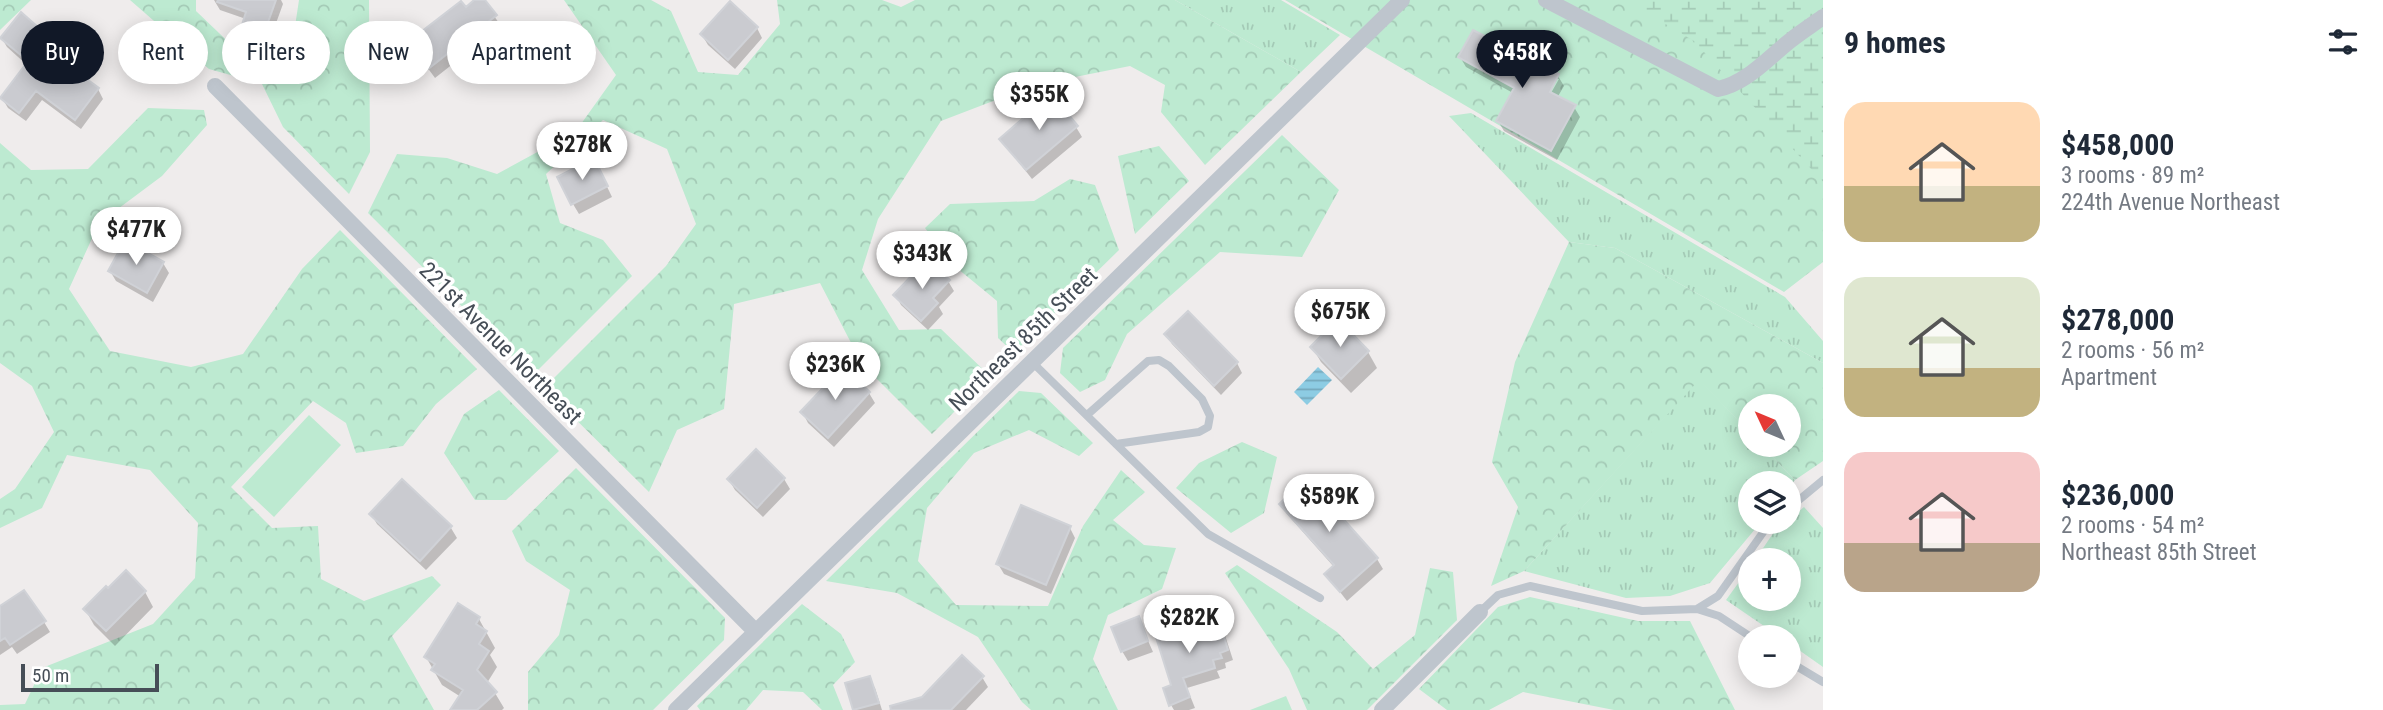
<!DOCTYPE html>
<html lang="en">
<head>
<meta charset="utf-8">
<style>
  :root { --surface:#fff; --page:#f2f2f3; --text:#1f2937; --muted:#747a83; --accent:#111827 }
  body { margin:0; font-family:"Roboto Condensed",sans-serif; background:var(--page); color:var(--text); height:100vh; display:flex; flex-direction:column; font-size:26px; white-space:nowrap }
  * { box-sizing:border-box; margin:0 }
  p { font-size:23px; color:var(--muted) }
  .icon { flex:none; width:38px; height:38px; fill:none; stroke:currentColor; stroke-width:2; stroke-linecap:round; stroke-linejoin:round }
  .map { position:relative; flex:1; overflow:hidden }
  .side { display:flex; flex-direction:column; background:var(--surface); width:560px }
  .side>* { flex:none }
  .banner { position:absolute; left:21px; top:21px; width:665px; height:63px; display:flex; gap:14px }
  .needle { width:46px; rotate:314deg }
  .buttons { position:absolute; left:1738px; top:394px; display:grid; gap:14px }
  .buttons a { display:grid; place-items:center; width:63px; height:63px; border-radius:50%; background:var(--surface); box-shadow:0 4px 18px #0003; font-size:35px }
  .scale { position:absolute; left:21px; bottom:18px; width:138px; box-sizing:border-box; padding-left:7px; border:4px solid #464e57; border-top:0; font-size:19px; line-height:24px; white-space:nowrap; color:#464e57; -webkit-text-stroke:5px #fff; paint-order:stroke }
  .price { position:absolute; translate:-50% -60px; padding:0 16px; border-radius:24px; background:#fff; color:#222; font-size:23px; line-height:46px; filter:drop-shadow(0 2px 4px #0008) }
  .price::after { content:''; position:absolute; left:50%; top:42px; width:21px; height:16px; margin-left:-10px; background:inherit; clip-path:polygon(0 0,100% 0,50% 100%) }
  .price.selected { background:var(--accent); color:#fff }
  ul { padding:0; list-style:none }
  li { display:flex; align-items:center; gap:21px; height:175px; padding:0 21px }
  li span { display:grid; place-items:center; flex:none; width:196px; height:140px; border-radius:21px; color:#555 }
  li>.icon { margin-inline-start:auto }
  span .icon { width:84px; height:84px; fill:#fffc; stroke-width:1 }
  li b { font-size:30px }
  h2 { display:flex; justify-content:space-between; align-items:center; height:84px; padding:0 21px; font-size:30px }
  .tag { padding:0 24px; border-radius:32px; background:var(--surface); box-shadow:0 4px 18px #0003; font-size:24px; line-height:63px }
  .tag.selected { background:var(--accent); color:#fff }
  main { display:flex; flex:1; min-height:0 }
  .map>svg:first-child { display:block }
  .grass { fill:url(#grass-tufts) }
  .forest { fill:url(#forest-crowns) }
  .wetland { fill:url(#wetland-marsh) }
  .pitch { fill:#bdead1 }
  .water { fill:url(#water-rules) }
  .shadow { fill:#0003; fill-rule:evenodd }
  .building { fill:#cacbd0; stroke:#d0d2d7; stroke-width:2 }
  .lines { fill:none; stroke-linecap:round; stroke-linejoin:round }
  .service { stroke:#bec5cd; stroke-width:8 }
  .minor { stroke:#bec5cd; stroke-width:16 }
  .labels { text-anchor:middle; stroke-width:7; stroke-linejoin:round; paint-order:stroke }
  .street-label { font-size:23px; fill:#464e57; stroke:#fff }
</style>
</head>
<body>
<main>
<div class="map">
<svg width="1823" height="710" viewBox="0 0 1823 710">
  <defs>
    <pattern id="grass-tufts" width="24" height="20" patternUnits="userSpaceOnUse" patternTransform="scale(1.75)"><rect width="24" height="20" fill="#bdead1"/><path d="M3 7l-1-3M5 7V3M7 7l1-3M15 17l-1-3M17 17v-4M19 17l1-3" fill="none" stroke="#a4cab6"/></pattern>
    <pattern id="forest-crowns" width="20" height="18" patternUnits="userSpaceOnUse" patternTransform="scale(1.75)"><rect width="20" height="18" fill="#bdead1"/><path d="M2 6a3 3 0 1 1 6 0M12 15a3 3 0 1 1 6 0" fill="none" stroke="#a4cab6"/></pattern>
    <pattern id="wetland-marsh" width="20" height="14" patternUnits="userSpaceOnUse" patternTransform="scale(1.75)"><rect width="20" height="14" fill="#bdead1"/><path d="M1 5h8M5 5V1M11 12h8M15 12V8" fill="none" stroke="#a4cab6"/></pattern>
    <pattern id="water-rules" width="6" height="5" patternUnits="userSpaceOnUse" patternTransform="scale(1.75)"><rect width="6" height="5" fill="#8dcce3"/><path d="M0 2.5h6" fill="none" stroke="#75a8bb"/></pattern>
  </defs>
  <rect width="100%" height="100%" fill="#efecec"/>
  <path class="grass" d="M1175,0H1281L1340,35L1301,72Z
    M1471,113L1785,297L1823,341V363L1615,248L1569,242L1449,116Z
    M1699,379L1750,433V444L1761,445L1795,480L1789,487L1788,483H1750V522H1761L1710,583L1670,596L1626,598L1524,571Z
    M1804,507L1823,528V667L1789,643L1788,637H1780L1726,600L1750,567V598H1788V560H1755L1774,532Z"/>
  <path class="forest" d="M0,0H31L0,30Z
    M130,0H196V11L242,55L234,76L209,69Z
    M299,0H369L370,152L349,194L283,127L262,84L294,33Z
    M564,0H651L671,11L698,72L738,75L780,24L777,0H882L901,7L915,0H1175L1301,72L1205,165L1161,112L1165,85L1130,66L1035,85L941,121L878,219L862,270L899,330L941,329L990,376L932,434L862,364L820,283L734,304L724,409L677,430L649,492L544,388L666,266L696,224L667,149L603,120L546,174L560,223L603,240L632,276L532,376L368,213L397,154L447,158L497,174L576,131L616,75Z
    M1285,0H1823V262L1784,292Z
    M148,108L204,110L207,125L162,176L99,223L69,289L110,351L191,367L243,354L302,269L340,230L477,369L436,404L403,446L356,453L346,423L313,401L231,487L272,528L318,526L321,579L364,601L432,576L441,585L392,636L434,710H0V705L25,704L42,668L153,624L195,578L198,523L150,470L67,455L42,508L0,528V499L15,489L54,432L32,386L0,363V143L31,170L88,169Z
    M1282,135L1339,190L1302,257L1220,252L1127,334L1105,380L1080,392L1060,373L1063,348Z
    M1159,146L1189,181L1135,234L1118,156Z
    M1070,179L1095,185L1119,250L1014,353L998,338L997,301L952,264L925,228L950,204L1034,201Z
    M1569,242L1615,248L1823,363V461L1795,480L1761,445L1788,444V406H1750V433L1699,380L1524,571L1491,586L1518,507L1492,462L1515,362Z
    M499,390L559,451L506,500H475L444,453L464,414Z
    M1019,391L1041,393L1093,443L1079,456L1029,430L974,453L927,508L918,561L956,605L1048,606L1083,526L1121,470L1145,492L1113,520L1144,545L1176,548L1162,589L1108,615L1093,659L1118,710H1031L1022,702L978,637L897,593L826,581Z
    M1242,442L1277,457L1264,513L1231,533L1176,488L1199,463Z
    M576,468L725,618L724,640L653,710H528V672L559,635L570,590L526,561L512,531Z
    M1237,565L1337,632L1373,669L1415,635L1430,568L1453,572L1457,620L1367,710H1307L1289,669L1225,573Z
    M1530,597L1638,621H1690L1735,710H1614L1523,692L1489,710H1447L1419,689L1498,607Z
    M802,604L841,634L855,662L833,685L843,710H822L803,692L763,690L746,710H700L697,706Z"/>
  <path class="wetland" d="M1625,0H1823V182L1694,41Z"/>
  <path class="pitch" d="M309,415L341,445L274,517L242,487Z
    M1286,696L1292,710H1250Z"/>
  <path class="water" d="M1318,367L1332,380L1307,405L1294,392Z"/>
  <path class="shadow" d="M214,0H281L283,4L267,48L247,41L242,31L246,19L220,10Z
    M477,0H483L501,26L435,78L416,52Z
    M757,28L762,38L735,69L708,45L702,35Z
    M1,37L48,38L75,43L81,53L69,68L98,89L103,99L81,129L42,100L26,121L8,108L2,98L27,65L7,47Z
    M1460,57L1558,76L1564,86L1557,98L1574,107L1580,117L1557,160L1504,131L1498,121L1513,93L1466,67ZM1555,79H1559L1547,100L1544,98Z
    M1076,127L1082,137L1032,179L1001,140Z
    M599,170L612,197L579,214L573,204Z
    M163,263L169,273L153,302L116,281L110,271Z
    M932,277L948,281L954,291L939,307L943,314L928,330L901,305L896,295Z
    M1338,322L1368,352L1377,368L1351,393L1321,362L1312,347Z
    M1166,334L1237,363L1242,373L1221,395L1172,344Z
    M843,369L869,393L875,403L834,447L808,423L803,413Z
    M784,479L790,489L763,517L735,490L729,480Z
    M402,481L451,528L457,538L426,570L377,524L371,514Z
    M1281,504L1377,559L1383,569L1347,601L1326,574L1334,567L1287,514Z
    M1070,528L1075,538L1051,594L1004,574L998,564Z
    M145,592L153,607L115,646L94,625L85,609Z
    M0,608L44,622L50,632L17,654L12,647L0,655Z
    M1138,618L1153,652L1128,661L1122,651Z
    M479,619L495,648L490,655L497,667L487,683L495,693L504,708L502,710H457L461,697L442,685L426,657Z
    M1218,622L1224,632L1233,660L1225,663L1226,668L1217,671L1220,678L1187,688L1195,708L1189,710H1174L1171,705L1173,686L1185,633Z
    M982,677L988,687L966,710H889Z
    M869,678L875,688L882,710H855L847,684Z"/>
  <path class="building" d="M218,0H276L262,39L240,31L246,12L217,2Z
    M474,0H485L497,15L428,69L408,42L461,1L466,7Z
    M730,1L758,27L728,60L700,34Z
    M21,12L47,35L54,26L76,42L62,61L99,88L75,120L36,91L19,113L0,98L28,61L0,38Z
    M1473,30L1559,74L1550,92L1576,105L1551,151L1496,121L1514,88L1458,57Z
    M1051,94L1078,126L1026,170L999,139Z
    M594,158L608,186L571,205L557,177Z
    M125,240L164,262L147,293L108,271Z
    M922,265L932,274L937,268L950,280L933,298L938,303L921,321L893,295Z
    M1188,311L1238,362L1214,386L1164,334Z
    M1338,319L1369,351L1341,379L1310,347Z
    M843,367L870,392L828,438L800,412Z
    M756,449L785,478L757,508L727,479Z
    M1307,478L1378,558L1340,592L1324,574L1334,565L1279,504Z
    M402,479L452,526L420,561L369,514Z
    M1021,505L1071,526L1046,585L996,564Z
    M126,570L146,591L106,631L83,609L106,586L108,588Z
    M24,590L46,621L10,645L5,638L0,641V606Z
    M458,603L480,617L476,624L487,631L479,644L489,651L477,670L497,692L477,710H450L463,690L431,670L435,664L424,657Z
    M1139,616L1148,641L1121,652L1111,627Z
    M1219,620L1228,650L1220,653L1222,658L1213,660L1215,668L1183,678L1190,697L1169,706L1163,688L1171,685L1154,631L1181,623L1184,631Z
    M962,655L984,676L951,710H891L890,706L922,697Z
    M870,676L879,703L853,710L845,683Z"/>
  <g class="lines">
    <path class="service" d="M1032,362L1208,534L1320,598
      M1087,415L1148,361L1159,360L1169,366L1202,399L1210,416L1208,427L1199,432L1116,444
      M1788,509L1823,480
      M1697,609L1718,596L1764,531L1775,522
      M1480,612L1498,595L1530,586L1642,611L1697,609L1719,616L1751,637
      M1788,661L1823,682"/>
    <path class="minor" d="M1546,0L1718,89C1747,83 1768,58 1791,40C1801,32 1812,25 1823,17
      M215,86L756,632
      M676,710L1402,0
      M1382,710L1480,612"/>
  </g>
  <g class="labels">
    <g class="street-label">
      <text transform="translate(1023 339) rotate(-44)" y="8">Northeast 85th Street</text>
      <text transform="translate(501 343) rotate(45)" y="8">221st Avenue Northeast</text>
    </g>
  </g>
</svg>
<div class="buttons">
<a><svg class="needle" viewBox="-14 -14 28 28"><path d="M0-13l5 13h-10z" fill="#e53935"/><path d="M0 13l5-13h-10z" fill="#747a83"/></svg></a>
<a><svg class="icon" aria-label="layers" viewBox="0 0 24 24"><path d="M12 4l9 5-9 5-9-5zM3 14l9 5 9-5"/></svg></a>
<a>+</a>
<a>−</a>
</div>
<div class="scale">50 m</div>
<b class="price selected" style="left:1522px;top:90px">$458K</b>
<b class="price" style="left:1039px;top:132px">$355K</b>
<b class="price" style="left:582px;top:182px">$278K</b>
<b class="price" style="left:136px;top:267px">$477K</b>
<b class="price" style="left:922px;top:291px">$343K</b>
<b class="price" style="left:1340px;top:349px">$675K</b>
<b class="price" style="left:835px;top:402px">$236K</b>
<b class="price" style="left:1329px;top:534px">$589K</b>
<b class="price" style="left:1189px;top:655px">$282K</b>
<div class="banner">
<a class="tag selected">Buy</a>
<a class="tag">Rent</a>
<a class="tag">Filters</a>
<a class="tag">New</a>
<a class="tag">Apartment</a>
</div>
</div>
<section class="side">
<h2>9 homes<svg class="icon" aria-label="filters" viewBox="0 0 24 24"><path d="M4 7h16M4 17h16"/><circle cx="9" cy="7" r="2"/><circle cx="15" cy="17" r="2"/></svg></h2>
<ul>
<li><span style="background:linear-gradient(#ffd9b3 60%,#c2b280 0)"><svg class="icon" aria-label="home" viewBox="0 0 24 24"><path d="M3 11l9-7 9 7M6 9v11h12V9"/></svg></span><div><b>$458,000</b><p>3 rooms · 89 m²</p><p>224th Avenue Northeast</p></div></li>
<li><span style="background:linear-gradient(#dfe7d0 65%,#c2b280 0)"><svg class="icon" aria-label="home" viewBox="0 0 24 24"><path d="M3 11l9-7 9 7M6 9v11h12V9"/></svg></span><div><b>$278,000</b><p>2 rooms · 56 m²</p><p>Apartment</p></div></li>
<li><span style="background:linear-gradient(#f6c9c9 65%,#b9a48a 0)"><svg class="icon" aria-label="home" viewBox="0 0 24 24"><path d="M3 11l9-7 9 7M6 9v11h12V9"/></svg></span><div><b>$236,000</b><p>2 rooms · 54 m²</p><p>Northeast 85th Street</p></div></li>
</ul>
</section>
</main>
</body>
</html>
